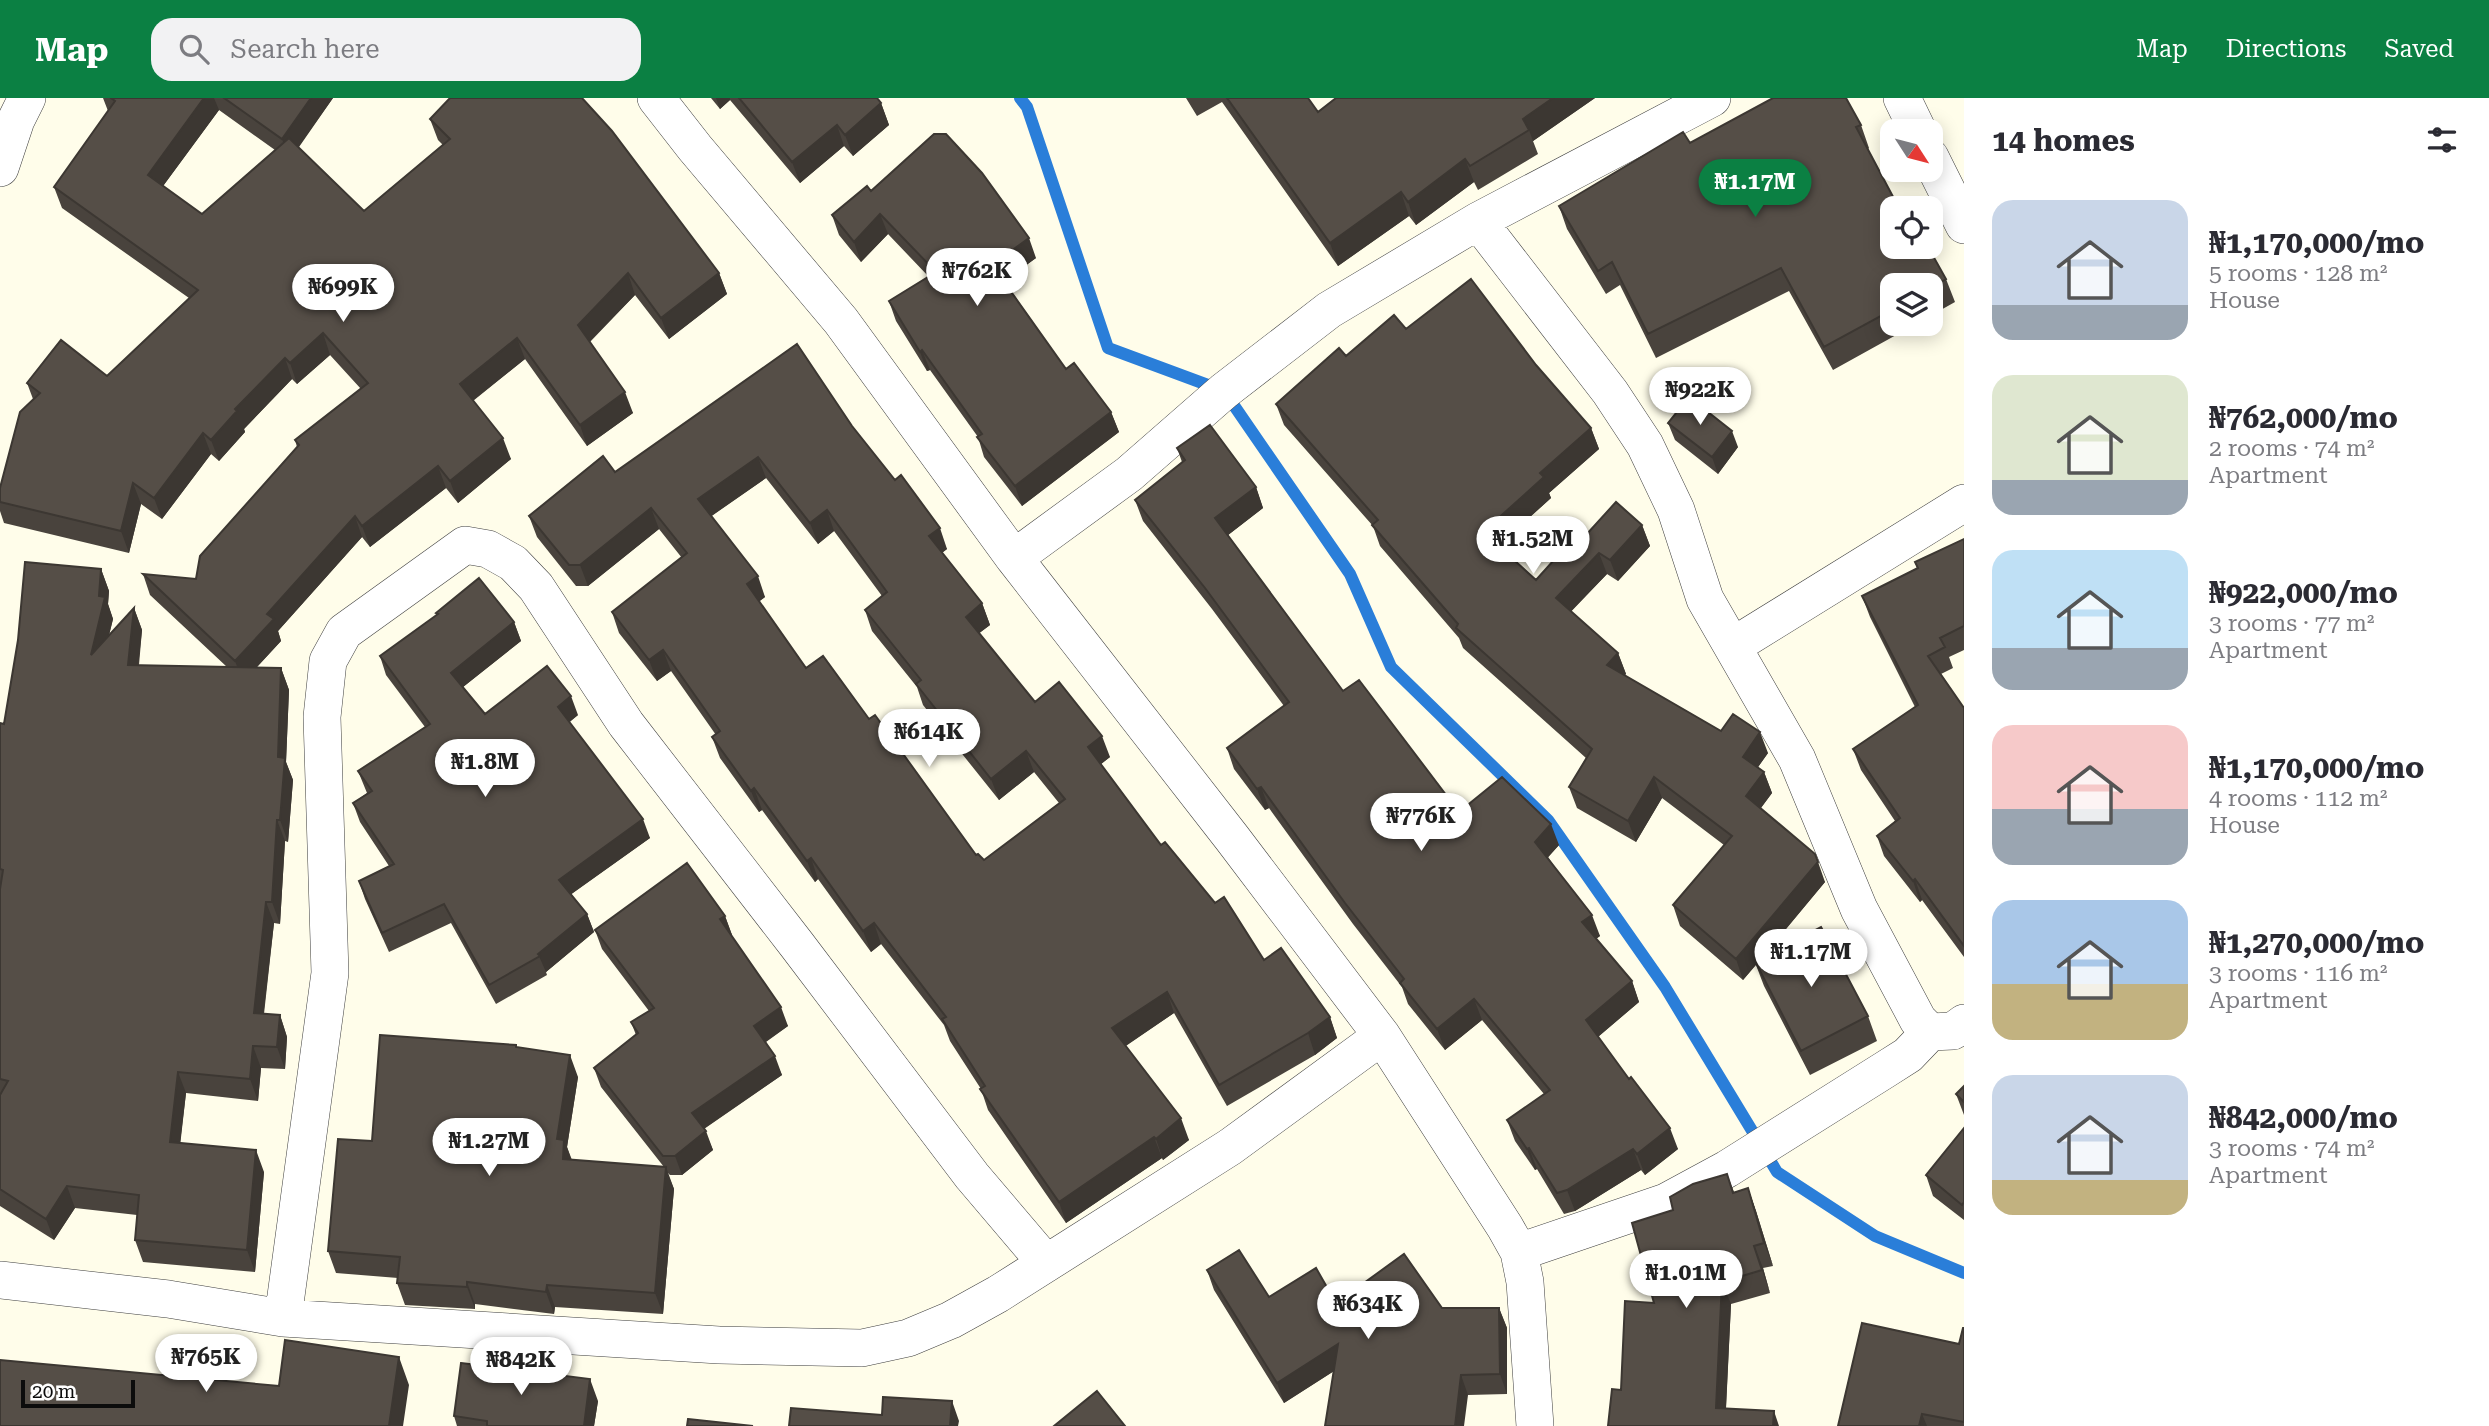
<!DOCTYPE html>
<html lang="en">
<head>
<meta charset="utf-8">
<style>
  :root { --surface:#fff; --page:#f2f2f3; --text:#2b2b33; --muted:#7c7c81; --accent:#0b8043 }
  body { margin:0; font-family:"Roboto Serif",serif; background:var(--page); color:var(--text); height:100vh; display:flex; flex-direction:column; font-size:26px; white-space:nowrap }
  * { box-sizing:border-box; margin:0 }
  p { font-size:23px; color:var(--muted) }
  .icon { flex:none; width:38px; height:38px; fill:none; stroke:currentColor; stroke-width:2; stroke-linecap:round; stroke-linejoin:round }
  .map { position:relative; flex:1; overflow:hidden }
  .side { display:flex; flex-direction:column; background:var(--surface); width:525px }
  .side>* { flex:none }
  .needle { width:46px; rotate:126deg }
  .controls { position:absolute; left:1880px; top:21px; display:grid; gap:14px }
  .controls a { display:grid; place-items:center; width:63px; height:63px; border-radius:14px; background:var(--surface); box-shadow:0 4px 18px #0003; font-size:35px }
  .scale { position:absolute; left:21px; bottom:18px; width:114px; box-sizing:border-box; padding-left:7px; border:4px solid #0c0c0c; border-top:0; font-size:19px; line-height:24px; white-space:nowrap; color:#0c0c0c; -webkit-text-stroke:5px #fff; paint-order:stroke }
  .price { position:absolute; translate:-50% -60px; padding:0 16px; border-radius:24px; background:#fff; color:#222; font-size:23px; line-height:46px; filter:drop-shadow(0 2px 4px #0008) }
  .price::after { content:''; position:absolute; left:50%; top:42px; width:21px; height:16px; margin-left:-10px; background:inherit; clip-path:polygon(0 0,100% 0,50% 100%) }
  .price.on { background:var(--accent); color:#fff }
  ul { padding:0; list-style:none }
  li { display:flex; align-items:center; gap:21px; height:175px; padding:0 28px }
  li span { display:grid; place-items:center; flex:none; width:196px; height:140px; border-radius:21px; color:#555 }
  li>.icon { margin-inline-start:auto }
  span .icon { width:84px; height:84px; fill:#fffc; stroke-width:1 }
  li b { font-size:30px }
  h2 { display:flex; justify-content:space-between; align-items:center; height:84px; padding:0 28px; font-size:30px }
  header { display:flex; align-items:center; gap:42px; box-sizing:border-box; height:98px; padding:0 35px; background:var(--accent); color:#fff }
  header strong { font-size:33px }
  nav { display:flex; gap:38px; margin-inline-start:auto; font-size:24px }
  .search { width:490px; height:63px; background:var(--page); display:flex; align-items:center; gap:18px; box-sizing:border-box; padding:0 24px; border-radius:21px; color:var(--muted); font-size:26px }
  main { display:flex; flex:1; min-height:0 }
  .map>svg:first-child { display:block }
  .lines { fill:none; stroke-linecap:round; stroke-linejoin:round }
  .stream { stroke:#2a7ed9; stroke-width:12 }
  .minor-casing { stroke:#3f3f3f; stroke-width:38 }
  .minor { stroke:#fff; stroke-width:37 }
  .wall { fill:#49433d; fill-rule:evenodd }
  .shaded-wall { fill:#3c3732 }
  .building { fill:#554e47; stroke:#3c3732; stroke-width:2; fill-rule:evenodd }
</style>
</head>
<body>
<header>
<strong>Map</strong>
<div class="search"><svg class="icon" aria-label="search" viewBox="0 0 24 24"><circle cx="10" cy="10" r="6"/><path d="M15 15l6 6"/></svg>Search here</div>
<nav><a>Map</a><a>Directions</a><a>Saved</a></nav>
</header>
<main>
<div class="map">
<svg width="1964" height="1328" viewBox="0 0 1964 1328">
  <rect width="100%" height="100%" fill="#fffdea"/>
  <g class="lines">
    <path class="stream" d="M1020,0L1027,9L1108,250L1224,293L1350,476L1391,569L1548,722L1665,889L1777,1074L1875,1138L1964,1175"/>
    <g class="minor-casing">
      <path id="minor" d="M656,0L695,50L841,223L1014,460L1232,740L1382,938L1505,1129L1519,1154L1525,1184L1535,1328
        M1902,0L1918,33
        M1930,59L1964,127
        M0,70L16,22L27,0
        M1478,123L1610,294L1645,347L1676,412L1705,501L1797,661L1859,811L1918,922L1930,934
        M1014,460L1129,376L1224,293L1329,212L1478,123L1712,0
        M1733,548L1964,405
        M1519,1154L1666,1104L1727,1071L1886,971L1908,957L1930,934L1953,933L1964,925
        M0,1182L168,1201L283,1220L719,1247L862,1250L908,1240L951,1222L998,1196L1230,1049L1382,938
        M283,1220L330,875L322,619L328,563L344,534L465,447L488,451L513,465L536,489L626,626L797,847L972,1078L1046,1165"/>
    </g>
    <use href="#minor" class="minor"/>
  </g>
  <path class="wall" d="M103,0H333L298,49L364,113L443,47L438,42L430,21L719,175L727,196L669,241L635,197L590,244L633,315L587,348L525,261L473,303L511,361L458,405L446,390L370,449L362,439L278,533L281,543L256,570H281L289,592L286,664L293,682L288,744L285,743L280,826L274,825L264,916L280,917L287,939L285,971L261,970L258,1003L186,995L180,1045L264,1074L255,1174L143,1164L135,1142L137,1117L75,1110L54,1142L0,1108V625L4,626L101,471L109,493L108,506L113,521L109,537L134,510L142,532L139,567L227,569L150,497L143,476L196,481L297,349L295,342L361,291L330,257L297,286L292,281L244,331L245,334L219,363L211,356L162,421L141,406L129,455L4,425L0,413V390L33,301L27,285L107,278L189,200L62,110L54,89L108,13ZM219,12L275,52L202,116L163,88Z
    M711,0H877L881,5L889,27L853,58L844,48L800,85L730,2L720,11Z
    M1186,0H1262L1318,14L1595,0L1533,43L1538,56L1478,92L1474,84L1416,127L1409,118L1338,168L1222,4L1197,18Z
    M1861,27L1869,50L1868,51L1892,110L1946,181L1955,204L1930,218V187H1892V226H1916L1833,272L1789,193L1656,260L1620,187L1606,196L1567,131L1559,108L1690,45Z
    M871,93L1036,160L1004,183L1066,271L1111,314L1119,334L1022,408L984,359L978,339L930,272L927,273L896,223L889,203L929,179L888,136L861,164L839,137L832,117Z
    M1406,231L1536,267L1591,330L1599,351L1549,395L1551,400L1498,448L1536,482L1586,437L1642,427L1650,448L1618,483L1607,476L1571,513L1618,555L1626,576L1624,577L1721,633L1768,655L1758,669L1764,674L1772,695L1761,710L1825,784L1762,860L1868,918L1877,943L1810,977L1764,888L1756,867L1743,882L1680,828L1673,807L1724,747L1662,700L1636,744L1577,710L1569,689L1586,660L1463,550L1459,540L1380,448L1373,428L1284,327L1276,306L1346,258Z
    M1668,325L1738,349L1718,376L1675,342Z
    M852,328L947,451L942,455L982,505L990,527L979,535L1035,604L1110,659L1101,666L1161,747L1264,862L1330,919L1337,940L1315,957L1227,1008L1174,915L1125,948L1189,1042L1163,1062L1162,1060L1066,1125L988,1012L981,991L950,943L944,927L881,846L871,854L818,781L815,784L762,712L759,714L720,660L712,639L716,637L671,573L657,583L619,535L612,514L682,460L659,431L588,488H576L537,439L529,418L615,374ZM766,380L818,446L834,433L882,498L865,512L872,533L917,589L923,607L999,702L1034,674L1059,705L984,762L976,757L869,621L806,570L759,503L765,499L711,418Z
    M1177,350L1256,389L1263,410L1228,437L1343,593L1459,714L1559,747L1548,759L1600,838L1596,841L1632,883L1639,904L1598,939L1678,1051L1645,1077L1641,1072L1575,1113L1564,1116L1537,1071L1535,1072L1515,1043L1507,1022L1544,996L1482,922L1445,952L1408,906L1402,889L1353,826L1269,710L1265,712L1234,671L1227,650L1284,608L1212,511L1143,423L1135,402L1182,364Z
    M1964,441V552L1949,559L1953,570L1941,576L1964,610V859L1922,802L1920,804L1884,758L1877,738L1895,723L1861,672L1853,651L1915,609L1870,519L1862,498L1917,470L1915,464Z
    M514,524L521,543L463,589L485,616L578,617L569,624L650,740L571,796L587,816L594,834L546,874L547,877L496,906L451,825L389,854L365,801L359,783L389,768L360,724L353,705L367,695L358,673L425,629L386,577L380,558Z
    M725,818L732,837V838L788,928L766,944L782,977L704,1031L713,1052L682,1077H670L667,1074L674,1091L663,1216L555,1209L554,1216L475,1206V1211L405,1207L397,1185L398,1180L336,1175L328,1153L372,1043L517,949L578,979L567,1049L572,1062L664,1069L601,989L594,970L636,937L631,924L649,913L602,851L595,832Z
    M1964,988V1017L1956,996Z
    M1964,1030V1122L1933,1098L1926,1077Z
    M1727,1076L1734,1094L1748,1090L1756,1113L1773,1168L1763,1170L1770,1195L1731,1206L1726,1311L1779,1328L1621,1292L1654,1205L1673,1112Z
    M1207,1172L1269,1199L1328,1191L1339,1203L1442,1210H1499L1507,1230V1296L1468,1297L1334,1273L1284,1305L1214,1192Z
    M1964,1230V1328H1838L1959,1246Z
    M598,1303L594,1328H457L454,1318Z"/>
  <path class="shaded-wall" d="M204,0H214L219,12L155,99L148,77Z
    M311,0H333L290,62L282,41Z
    M716,0H730V2L720,11Z
    M1553,0H1595L1533,43L1529,32L1523,21Z
    M881,5L889,27L853,58L845,37Z
    M837,27L844,48L800,85L792,64Z
    M1465,61L1474,84L1416,127L1408,104Z
    M1401,94L1409,118L1338,168L1330,145Z
    M880,116L888,136L861,164L854,144Z
    M1029,140L1036,160L999,187L992,167Z
    M628,175L635,197L585,248L578,227Z
    M719,175L727,196L669,241L661,220Z
    M323,235L330,257L297,286L290,265Z
    M517,240L525,261L467,307L460,286Z
    M922,252L930,272L927,273L920,254Z
    M285,260L292,281L244,331L245,334L219,363L211,342L235,311Z
    M625,294L633,315L587,348L580,327Z
    M1111,314L1119,334L1022,408L1015,388Z
    M1591,330L1599,351L1549,395L1551,400L1490,455L1483,434L1540,375Z
    M1732,333L1738,349L1718,376L1712,359Z
    M203,335L211,356L162,421L154,400Z
    M503,340L511,361L458,405L450,383Z
    M758,359L766,380L706,422L698,401Z
    M438,368L446,390L370,449L362,428Z
    M133,385L141,406L129,455L121,433Z
    M1256,389L1263,410L1223,441L1215,420Z
    M651,410L659,431L588,488L580,467Z
    M827,412L834,433L818,446L810,425Z
    M355,418L362,439L278,533L281,543L243,584L235,563L267,516Z
    M1642,427L1650,448L1618,483L1610,462Z
    M940,430L947,451L936,459L929,438Z
    M1599,455L1607,476L1564,521L1556,500Z
    M101,471L109,493L108,506L113,521L99,578L91,557Z
    M758,478L765,499L755,507L747,486Z
    M982,505L990,527L973,540L966,519Z
    M134,510L142,532L136,588L128,567Z
    M514,524L521,543L458,593L451,575Z
    M663,552L671,573L657,583L649,562Z
    M1618,555L1626,576L1615,588L1607,567Z
    M281,570L289,592L286,664L293,682L288,744L280,722L278,659Z
    M571,598L578,617L565,628L558,609Z
    M1760,634L1768,655L1751,679L1743,659Z
    M1102,638L1110,659L1096,670L1088,649Z
    M1026,653L1034,674L999,702L991,681Z
    M1764,674L1772,695L1754,719L1746,698Z
    M1654,679L1662,700L1636,744L1628,723Z
    M1261,689L1269,710L1265,712L1257,691Z
    M754,690L762,712L759,714L751,693Z
    M643,721L650,740L566,800L559,782Z
    M277,722L285,743L280,826L272,804Z
    M1551,726L1559,747L1543,765L1535,744Z
    M811,760L818,781L815,784L807,763Z
    M1818,764L1825,784L1743,882L1736,861Z
    M1915,781L1922,802L1920,804L1913,783Z
    M266,804L274,825L261,937L254,915Z
    M587,816L594,834L546,874L538,856Z
    M1592,817L1600,838L1590,845L1582,824Z
    M725,818L732,837L727,841L720,821Z
    M874,825L881,846L871,854L863,833Z
    M1632,883L1639,904L1593,943L1586,922Z
    M1167,894L1174,915L1120,952L1112,930Z
    M1474,901L1482,922L1445,952L1437,931Z
    M781,909L788,928L761,947L754,928Z
    M280,917L287,939L285,971L277,949Z
    M1330,919L1337,940L1315,957L1308,935Z
    M253,948L261,970L258,1003L250,981Z
    M570,957L578,979L567,1049L572,1064L571,1083L557,1041Z
    M775,958L782,977L699,1034L692,1015Z
    M178,974L186,995L178,1066L170,1044Z
    M1181,1020L1189,1042L1163,1062L1156,1041Z
    M1670,1030L1678,1051L1645,1077L1637,1056Z
    M706,1033L713,1052L682,1077L675,1058Z
    M1154,1039L1162,1060L1066,1125L1059,1104Z
    M1529,1050L1537,1071L1535,1072L1527,1051Z
    M1633,1051L1641,1072L1575,1113L1567,1092Z
    M256,1052L264,1074L255,1174L247,1152Z
    M666,1069L674,1091L663,1216L655,1195Z
    M67,1088L75,1110L54,1142L46,1121Z
    M1748,1090L1756,1113L1773,1168L1764,1145Z
    M1754,1148L1763,1170L1770,1195L1762,1172Z
    M467,1184L475,1206V1211L467,1189Z
    M1722,1184L1731,1206L1725,1328L1716,1310Z
    M547,1187L555,1209L554,1216L546,1194Z
    M1499,1210L1507,1230V1296L1500,1276Z
    M1338,1246L1345,1266L1284,1305L1277,1285Z
    M399,1259L409,1287L403,1328H389Z
    M1461,1277L1468,1297L1464,1328H1455Z
    M590,1281L598,1303L594,1328H584Z
    M952,1303L959,1323L958,1328H950Z
    M1774,1313L1779,1328H1773Z
    M1922,1316L1927,1328H1919Z"/>
  <path class="building" d="M111,0H204L148,77L202,116L289,40L364,113L450,41L430,21L450,0H582L612,33L719,175L661,220L628,175L578,227L625,294L580,327L517,240L460,286L503,340L450,383L438,368L362,428L355,418L267,516L274,521L235,563L143,476L196,481L200,458L299,347L295,342L368,285L323,235L290,265L285,260L235,311L237,313L211,342L203,335L154,400L133,385L121,433L0,404V390L20,314L40,295L27,285L61,242L107,278L198,192L54,89L115,3Z
    M224,0H311L282,41Z
    M739,0H877L881,5L845,37L837,27L792,64Z
    M1227,0H1308L1318,14L1336,0H1553L1523,21L1529,32L1470,68L1465,61L1408,104L1401,94L1330,145Z
    M1773,0H1846L1861,27L1856,29L1899,110H1892V149H1928L1946,181L1930,190V187H1892V212L1824,249L1781,170L1648,236L1612,164L1598,173L1559,108L1683,34L1690,45Z
    M934,36H946L982,75L1029,140L992,167L1066,271L1074,265L1111,314L1015,388L977,339L982,336L922,252L920,254L889,203L936,174L880,116L854,144L832,117L867,88L871,93Z
    M1471,181L1536,267L1591,330L1540,375L1544,379L1483,434L1536,482L1581,432L1586,437L1616,404L1642,427L1610,462L1599,455L1556,500L1618,555L1607,567L1721,633L1733,616L1760,634L1743,659L1764,674L1746,698L1815,756L1818,764L1736,861L1673,807L1732,738L1654,679L1628,723L1569,689L1592,651L1456,530L1458,526L1372,427L1378,422L1276,306L1339,250L1346,258L1394,217L1406,231Z
    M797,246L852,328L895,382L901,377L940,430L929,438L982,505L966,519L1035,604L1059,584L1102,638L1088,649L1161,747L1165,744L1215,805L1224,799L1264,862L1281,850L1330,919L1308,935L1219,987L1167,894L1112,930L1181,1020L1156,1041L1154,1039L1059,1104L980,991L985,988L942,921L946,919L874,825L863,833L811,760L807,763L754,690L751,693L712,639L720,633L663,552L649,562L612,514L687,455L651,410L580,467H569L529,418L603,358L615,374ZM758,359L810,425L827,412L887,494L865,512L921,582L916,586L991,681L1026,653L1065,701L984,762L978,756L976,757L875,617L869,621L823,558L806,570L747,486L758,478L698,401Z
    M1689,299L1732,333L1712,359L1668,325Z
    M1210,327L1256,389L1215,420L1343,593L1359,582L1459,714L1502,679L1551,726L1535,744L1592,817L1582,824L1632,883L1586,922L1629,981L1631,979L1670,1030L1637,1056L1633,1051L1567,1092L1557,1095L1529,1050L1527,1051L1507,1022L1550,992L1474,901L1437,931L1400,885L1404,881L1345,805L1261,689L1257,691L1227,650L1289,604L1205,490L1135,402L1185,362L1177,350Z
    M1964,441V528L1940,540L1945,549L1928,558L1964,610V848L1915,781L1913,783L1877,738L1900,720L1853,651L1918,607L1862,498L1918,470L1915,464Z
    M25,464L101,471L99,498L105,499L91,557L134,510L128,567L281,570L278,659L285,660L280,722H277L272,804H266L254,915L280,917L277,949L253,948L250,981L178,974L170,1044L256,1052L247,1152L135,1142L139,1097L67,1088L46,1121L0,1091V997L8,983L0,981V791L3,772L0,771V625L4,626L18,542Z
    M479,480L514,524L451,575L485,616L547,568L571,598L558,609L643,721L559,782L587,816L538,856L540,858L489,887L444,806L382,835L359,783L394,766L353,705L372,693L358,673L430,626L380,558L438,516L436,515Z
    M687,765L725,818L720,821L781,909L754,928L775,958L692,1015L706,1033L675,1058H663L594,970L638,935L631,924L654,910L595,832Z
    M1821,829L1868,918L1801,953L1755,863Z
    M380,937L516,947V949L570,957L557,1041L564,1042L563,1061L666,1069L655,1195L547,1187L546,1194L467,1184V1189L397,1185L400,1159L328,1153L338,1041L372,1043Z
    M1964,988V1004L1956,996Z
    M1964,1030V1104L1962,1107L1926,1077Z
    M1727,1076L1733,1095L1748,1090L1764,1145L1754,1148L1762,1172L1722,1184L1716,1310L1774,1313L1773,1328H1608L1612,1291L1621,1292L1625,1203L1654,1205L1632,1125L1673,1112L1670,1099L1693,1086Z
    M1239,1152L1269,1199L1316,1170L1328,1191L1331,1190L1339,1203L1404,1156L1442,1210H1499L1500,1276L1461,1277L1455,1328H1325L1338,1246L1277,1285L1207,1172Z
    M1862,1225L1959,1246L1963,1230H1964V1324L1922,1316L1919,1328H1838Z
    M285,1242L399,1259L389,1328H0V1262L279,1288Z
    M461,1265L590,1281L584,1328H487V1323L454,1318Z
    M1097,1293L1125,1328H1054Z
    M883,1299L952,1303L950,1328H789L791,1310L882,1317Z
    M688,1321L753,1328H687Z"/>
</svg>
<div class="controls">
<a><svg class="needle" viewBox="-14 -14 28 28"><path d="M0-13l5 13h-10z" fill="#e53935"/><path d="M0 13l5-13h-10z" fill="#7c7c81"/></svg></a>
<a><svg class="icon" aria-label="locate" viewBox="0 0 24 24"><circle cx="12" cy="12" r="6"/><path d="M12 2v4M12 18v4M2 12h4M18 12h4"/></svg></a>
<a><svg class="icon" aria-label="layers" viewBox="0 0 24 24"><path d="M12 4l9 5-9 5-9-5zM3 14l9 5 9-5"/></svg></a>
</div>
<div class="scale">20 m</div>
<b class="price on" style="left:1755px;top:121px">₦1.17M</b>
<b class="price" style="left:977px;top:210px">₦762K</b>
<b class="price" style="left:343px;top:226px">₦699K</b>
<b class="price" style="left:1700px;top:329px">₦922K</b>
<b class="price" style="left:1533px;top:478px">₦1.52M</b>
<b class="price" style="left:929px;top:671px">₦614K</b>
<b class="price" style="left:485px;top:701px">₦1.8M</b>
<b class="price" style="left:1421px;top:755px">₦776K</b>
<b class="price" style="left:1811px;top:891px">₦1.17M</b>
<b class="price" style="left:489px;top:1080px">₦1.27M</b>
<b class="price" style="left:1686px;top:1212px">₦1.01M</b>
<b class="price" style="left:1368px;top:1243px">₦634K</b>
<b class="price" style="left:206px;top:1296px">₦765K</b>
<b class="price" style="left:521px;top:1299px">₦842K</b>
</div>
<section class="side">
<h2>14 homes<svg class="icon" aria-label="filters" viewBox="0 0 24 24"><path d="M4 7h16M4 17h16"/><circle cx="9" cy="7" r="2"/><circle cx="15" cy="17" r="2"/></svg></h2>
<ul>
<li><span style="background:linear-gradient(#c9d6e8 75%,#9aa5b1 0)"><svg class="icon" aria-label="home" viewBox="0 0 24 24"><path d="M3 11l9-7 9 7M6 9v11h12V9"/></svg></span><div><b>₦1,170,000/mo</b><p>5 rooms · 128 m²</p><p>House</p></div></li>
<li><span style="background:linear-gradient(#dfe7d0 75%,#9aa5b1 0)"><svg class="icon" aria-label="home" viewBox="0 0 24 24"><path d="M3 11l9-7 9 7M6 9v11h12V9"/></svg></span><div><b>₦762,000/mo</b><p>2 rooms · 74 m²</p><p>Apartment</p></div></li>
<li><span style="background:linear-gradient(#bfe0f5 70%,#9aa5b1 0)"><svg class="icon" aria-label="home" viewBox="0 0 24 24"><path d="M3 11l9-7 9 7M6 9v11h12V9"/></svg></span><div><b>₦922,000/mo</b><p>3 rooms · 77 m²</p><p>Apartment</p></div></li>
<li><span style="background:linear-gradient(#f6c9c9 60%,#9aa5b1 0)"><svg class="icon" aria-label="home" viewBox="0 0 24 24"><path d="M3 11l9-7 9 7M6 9v11h12V9"/></svg></span><div><b>₦1,170,000/mo</b><p>4 rooms · 112 m²</p><p>House</p></div></li>
<li><span style="background:linear-gradient(#a9c7e8 60%,#c2b280 0)"><svg class="icon" aria-label="home" viewBox="0 0 24 24"><path d="M3 11l9-7 9 7M6 9v11h12V9"/></svg></span><div><b>₦1,270,000/mo</b><p>3 rooms · 116 m²</p><p>Apartment</p></div></li>
<li><span style="background:linear-gradient(#c9d6e8 75%,#c2b280 0)"><svg class="icon" aria-label="home" viewBox="0 0 24 24"><path d="M3 11l9-7 9 7M6 9v11h12V9"/></svg></span><div><b>₦842,000/mo</b><p>3 rooms · 74 m²</p><p>Apartment</p></div></li>
</ul>
</section>
</main>
</body>
</html>
